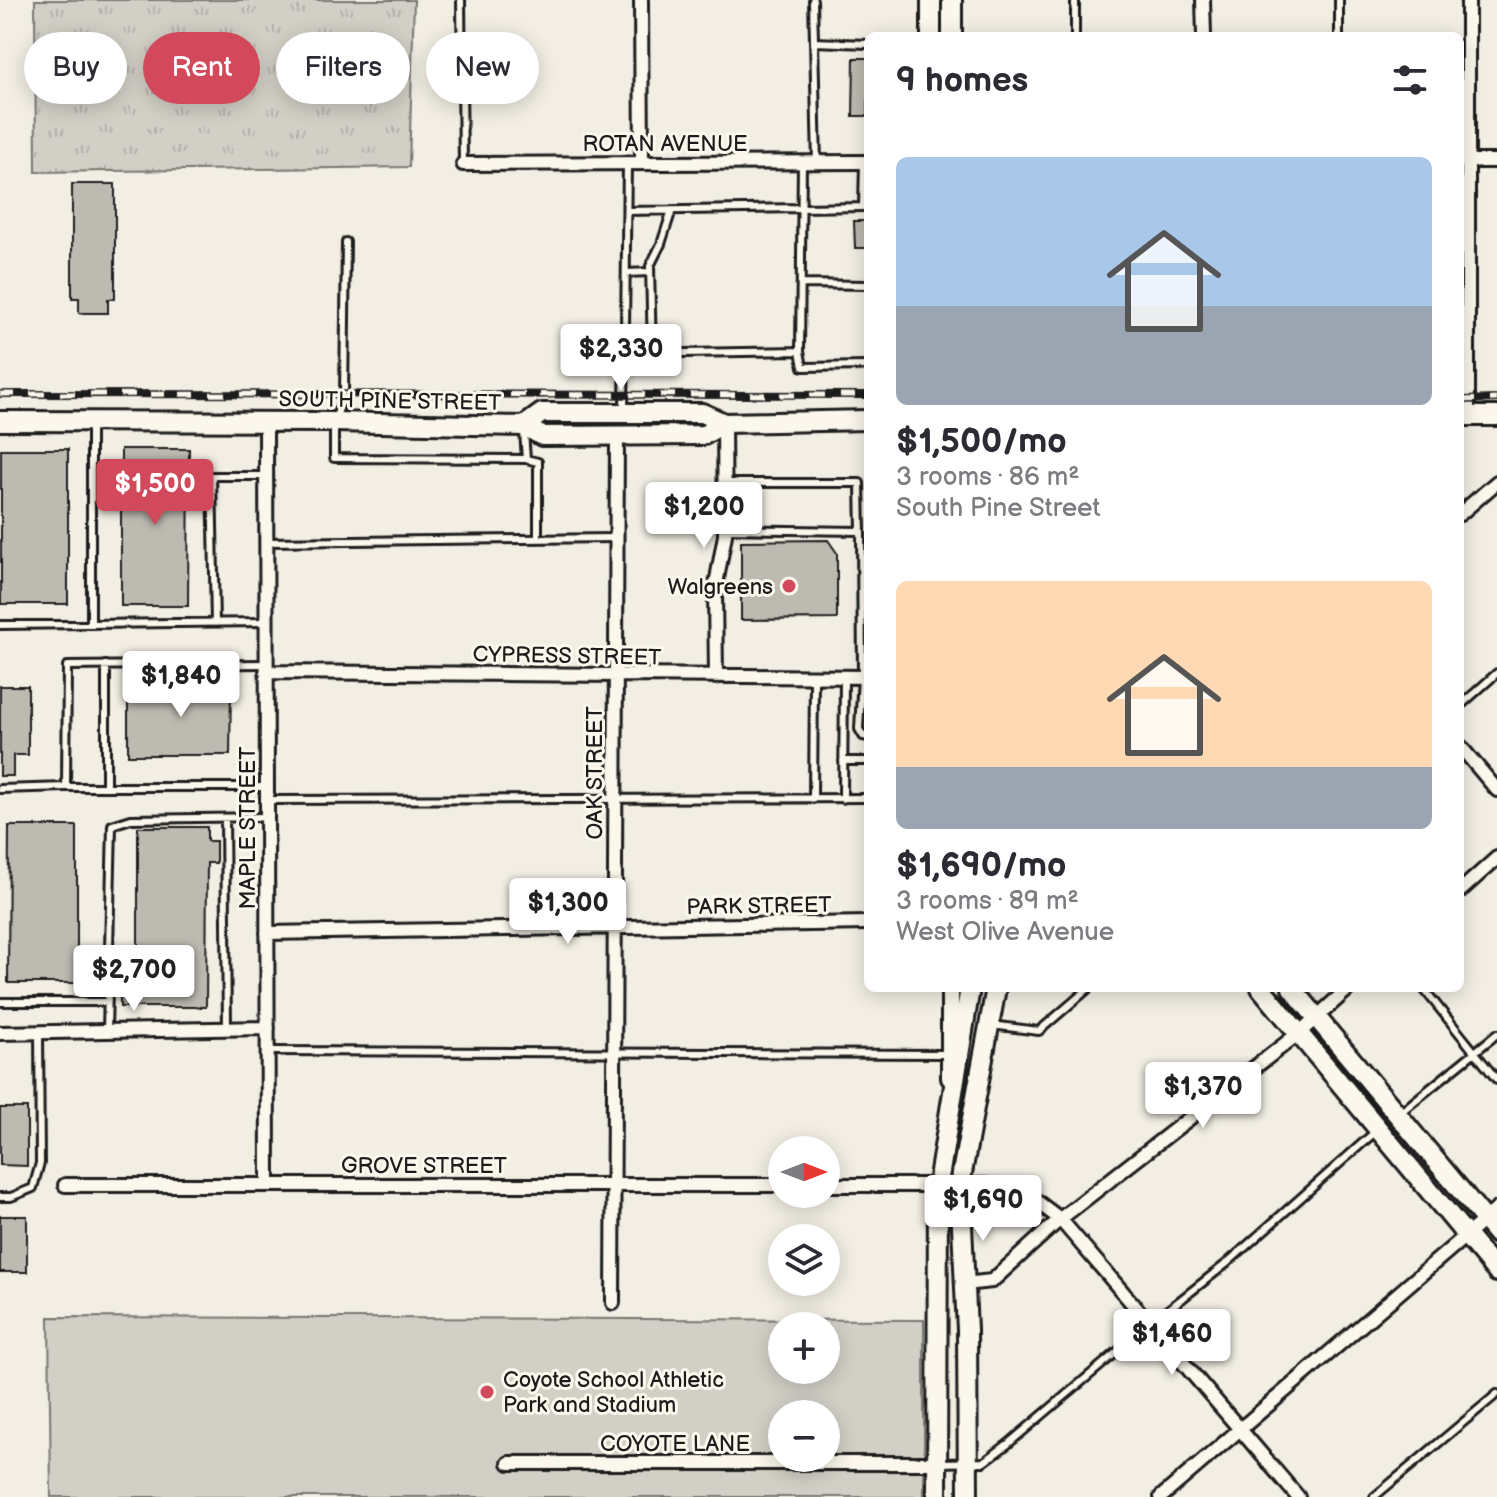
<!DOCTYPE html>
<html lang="en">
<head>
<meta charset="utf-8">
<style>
  :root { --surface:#fff; --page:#f7f7f7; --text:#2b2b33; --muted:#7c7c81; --accent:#d1495b }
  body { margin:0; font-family:"Balsamiq Sans",sans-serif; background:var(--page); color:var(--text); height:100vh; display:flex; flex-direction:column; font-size:30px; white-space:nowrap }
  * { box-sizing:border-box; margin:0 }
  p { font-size:26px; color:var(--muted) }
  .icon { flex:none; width:44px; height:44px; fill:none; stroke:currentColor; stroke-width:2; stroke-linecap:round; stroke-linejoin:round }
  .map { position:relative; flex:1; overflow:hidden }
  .drawer { position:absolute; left:864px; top:32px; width:600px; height:960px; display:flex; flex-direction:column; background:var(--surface); border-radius:12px; box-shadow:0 4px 20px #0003 }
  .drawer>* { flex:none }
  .guide { position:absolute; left:24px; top:32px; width:720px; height:72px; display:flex; gap:16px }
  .needle { width:52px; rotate:90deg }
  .fabs { position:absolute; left:768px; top:1136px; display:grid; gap:16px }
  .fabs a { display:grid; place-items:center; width:72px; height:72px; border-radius:50%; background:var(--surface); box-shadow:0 4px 20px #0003; font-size:40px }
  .price { position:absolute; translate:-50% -68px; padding:0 18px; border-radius:8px; background:#fff; color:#222; font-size:26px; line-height:52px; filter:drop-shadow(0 2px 4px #0008) }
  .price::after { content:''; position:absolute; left:50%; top:48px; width:24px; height:18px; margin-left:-12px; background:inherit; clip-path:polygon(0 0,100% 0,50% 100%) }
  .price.selected { background:var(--accent); color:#fff }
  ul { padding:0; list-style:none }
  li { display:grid; align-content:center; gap:16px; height:424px; padding:0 32px }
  li span { display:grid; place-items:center; height:248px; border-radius:12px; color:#555 }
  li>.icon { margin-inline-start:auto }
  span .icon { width:144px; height:144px; fill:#fffc; stroke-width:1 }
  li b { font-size:34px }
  h2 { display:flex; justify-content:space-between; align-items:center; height:96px; padding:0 32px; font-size:34px }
  .chip { padding:0 28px; border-radius:36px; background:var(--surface); box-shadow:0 4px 20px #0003; font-size:28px; line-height:72px }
  .chip.selected { background:var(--accent); color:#fff }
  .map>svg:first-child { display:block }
  .grass { fill:url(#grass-tufts); stroke:#777671; stroke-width:2 }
  .pitch { fill:#d2cfc6; stroke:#777671; stroke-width:2; fill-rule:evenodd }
  .building { fill:#bdbab1; stroke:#1c1c1c; stroke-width:2 }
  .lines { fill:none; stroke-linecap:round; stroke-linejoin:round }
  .service-casing { stroke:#1c1c1c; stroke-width:12 }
  .minor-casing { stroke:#1c1c1c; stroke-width:18 }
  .tertiary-casing { stroke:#1c1c1c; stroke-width:22 }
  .secondary-casing { stroke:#1c1c1c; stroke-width:24 }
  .service { stroke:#fbf7ec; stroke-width:6 }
  .minor { stroke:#fbf7ec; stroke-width:12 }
  .tertiary { stroke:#fbf7ec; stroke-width:16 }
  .secondary { stroke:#fbf7ec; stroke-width:18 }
  .rail-casing { stroke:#1c1c1c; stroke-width:8 }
  .rail { stroke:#fbf7ec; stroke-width:5; stroke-dasharray:15; stroke-linecap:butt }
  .poi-dot { fill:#d1495b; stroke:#fbf7ec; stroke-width:3 }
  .labels { text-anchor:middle; stroke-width:6; stroke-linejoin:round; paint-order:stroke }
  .street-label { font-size:22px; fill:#1c1c1c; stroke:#fbf7ec }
  .poi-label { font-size:22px; fill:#1c1c1c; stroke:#fbf7ec; text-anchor:end }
</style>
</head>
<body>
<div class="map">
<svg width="1497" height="1497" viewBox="0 0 1497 1497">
  <defs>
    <pattern id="grass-tufts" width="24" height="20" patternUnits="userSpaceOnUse" patternTransform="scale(2)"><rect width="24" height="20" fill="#d2cfc6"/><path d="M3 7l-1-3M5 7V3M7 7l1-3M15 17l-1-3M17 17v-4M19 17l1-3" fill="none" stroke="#b4b1aa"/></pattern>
  </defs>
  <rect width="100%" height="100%" fill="#f2eee4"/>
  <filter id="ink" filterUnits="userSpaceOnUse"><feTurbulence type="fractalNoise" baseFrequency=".0125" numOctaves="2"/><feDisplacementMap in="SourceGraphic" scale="16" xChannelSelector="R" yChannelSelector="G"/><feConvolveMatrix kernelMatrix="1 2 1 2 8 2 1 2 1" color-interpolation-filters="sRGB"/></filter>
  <g filter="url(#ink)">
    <path class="grass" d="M35,0H414L409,167L36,172Z"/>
    <path class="pitch" d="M49,1317L924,1320V1497H51ZM782,1326H826V1370H782ZM782,1414H826V1458H782Z"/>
    <path class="building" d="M854,58H868V116H853Z
      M72,184H115V299H108V313H79V298H72Z
      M854,221H868V248H855Z
      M1,449H68V604H1Z
      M121,449H189L188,606H121Z
      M828,540L837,553V619L741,620V541Z
      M195,671H217V687H231L230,755H128V687H195Z
      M0,686H28V755H13V776H0Z
      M9,826H77V983H8Z
      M138,827H207V841H216V863H207L206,1007H120V961H138Z
      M0,1108H27V1166L0,1165Z
      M0,1216H27V1272H0Z"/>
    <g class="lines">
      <g class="service-casing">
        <path id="service" d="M461,0L463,164
          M813,0L817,163
          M1339,0V36
          M1075,36V0
          M814,42L868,44
          M627,211L863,207L864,163
          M346,242L344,395L334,422V458L526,459
          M626,273L650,272
          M801,284L868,285
          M800,351L803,367L868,366
          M625,354L800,351L802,163
          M652,354L650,266L661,244L672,210
          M624,412L627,163
          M91,426V624
          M524,432L526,459L538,462V539
          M725,483H860L861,531
          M725,529L861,531L862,677L859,729L863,736L868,737
          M266,542L615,538
          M215,623L212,476H265
          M0,625L266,622
          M106,665V787
          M1460,706L1497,673
          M843,761H868
          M265,787H66L67,666L266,664
          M0,789L66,787
          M813,799L814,678
          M843,799L844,678
          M267,800L868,798
          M225,818L227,1029
          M1423,988L1497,1080
          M0,1002H106
          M991,1025L1039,1031L1089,988
          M107,1031L112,825L131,819L267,817
          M268,1051L948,1054
          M1401,1112L1497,1034
          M0,1197H11L33,1188L40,1163L39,1032
          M939,1463L984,1462L1008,1444L1150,1324L1226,1264L1375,1132
          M1374,1497L1497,1394"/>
      </g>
      <g class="minor-casing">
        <path id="minor" d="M641,0L642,163
          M1203,0L1204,36
          M1468,0V416
          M1463,161H1497
          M463,164L868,162
          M266,422L268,1185
          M1460,514L1497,482
          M266,672L868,677
          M716,677L715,590L725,535L724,423
          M1460,746L1497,790
          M1460,891L1497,858
          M267,933L868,923
          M0,1033L268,1028
          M65,1185H782
          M826,1185H985L1023,1191L1060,1219L1298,1497
          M964,1284L992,1281L1060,1219L1299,1033L1349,988
          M613,1303L617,435
          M509,1463H937
          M1161,1497L1497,1209"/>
      </g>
      <g class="tertiary-casing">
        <path id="tertiary" d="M950,1078V988"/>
      </g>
      <g class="secondary-casing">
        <path id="secondary" d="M931,0V36
          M952,0V36
          M1460,416H1497
          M0,421L334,422L524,426L542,413H702L724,423L868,420
          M524,426L542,436L704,435L724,423
          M1261,988L1497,1272
          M1292,988L1497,1234
          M937,1497L938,1184L970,988
          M968,1497L967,1330L960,1184L996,988"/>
      </g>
      <use href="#service" class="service"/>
      <use href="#minor" class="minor"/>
      <use href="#tertiary" class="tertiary"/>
      <use href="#secondary" class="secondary"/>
      <g class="rail-casing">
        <path id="rail" d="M0,394L868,395
          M1460,400L1497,399"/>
      </g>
      <use href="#rail" class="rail"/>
    </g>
  </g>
  <g class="poi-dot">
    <circle cx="789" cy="586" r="8"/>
    <circle cx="487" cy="1392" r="8"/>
  </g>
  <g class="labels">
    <g class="street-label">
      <text x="665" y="151">ROTAN AVENUE</text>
      <text transform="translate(390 400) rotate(1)" y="8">SOUTH PINE STREET</text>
      <text transform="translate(567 655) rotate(1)" y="8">CYPRESS STREET</text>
      <text transform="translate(594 773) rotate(-90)" y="8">OAK STREET</text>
      <text transform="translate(247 828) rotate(-90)" y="8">MAPLE STREET</text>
      <text transform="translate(759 905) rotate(-1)" y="8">PARK STREET</text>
      <text x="424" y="1173">GROVE STREET</text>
      <text x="675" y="1451">COYOTE LANE</text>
    </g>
    <g class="poi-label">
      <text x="773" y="594">Walgreens</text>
      <text x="503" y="1387" text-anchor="start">Coyote School Athletic<tspan x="503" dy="25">Park and Stadium</tspan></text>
    </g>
  </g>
</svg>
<div class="fabs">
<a><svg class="needle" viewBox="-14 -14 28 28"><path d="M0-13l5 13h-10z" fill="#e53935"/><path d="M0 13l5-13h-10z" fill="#7c7c81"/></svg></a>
<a><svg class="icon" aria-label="layers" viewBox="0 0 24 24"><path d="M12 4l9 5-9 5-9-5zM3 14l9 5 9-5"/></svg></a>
<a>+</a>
<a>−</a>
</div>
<b class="price" style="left:621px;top:392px">$2,330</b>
<b class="price selected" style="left:155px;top:527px">$1,500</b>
<b class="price" style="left:704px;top:550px">$1,200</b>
<b class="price" style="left:181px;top:719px">$1,840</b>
<b class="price" style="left:568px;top:946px">$1,300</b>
<b class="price" style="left:134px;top:1013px">$2,700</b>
<b class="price" style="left:1203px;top:1130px">$1,370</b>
<b class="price" style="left:983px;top:1243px">$1,690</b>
<b class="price" style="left:1172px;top:1377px">$1,460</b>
<div class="guide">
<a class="chip">Buy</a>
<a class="chip selected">Rent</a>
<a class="chip">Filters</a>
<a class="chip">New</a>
</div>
<section class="drawer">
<h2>9 homes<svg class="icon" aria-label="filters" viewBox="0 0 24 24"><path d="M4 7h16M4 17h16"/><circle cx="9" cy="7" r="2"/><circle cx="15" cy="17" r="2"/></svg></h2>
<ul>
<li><span style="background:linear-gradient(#a9c7e8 60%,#9aa5b1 0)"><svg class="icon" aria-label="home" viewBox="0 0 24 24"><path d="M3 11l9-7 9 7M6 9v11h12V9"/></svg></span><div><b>$1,500/mo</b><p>3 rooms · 86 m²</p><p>South Pine Street</p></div></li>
<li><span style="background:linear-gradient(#ffd9b3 75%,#9aa5b1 0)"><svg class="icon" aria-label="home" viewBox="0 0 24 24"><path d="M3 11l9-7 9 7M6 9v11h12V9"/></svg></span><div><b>$1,690/mo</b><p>3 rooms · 89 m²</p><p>West Olive Avenue</p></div></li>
</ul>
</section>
</div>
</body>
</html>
